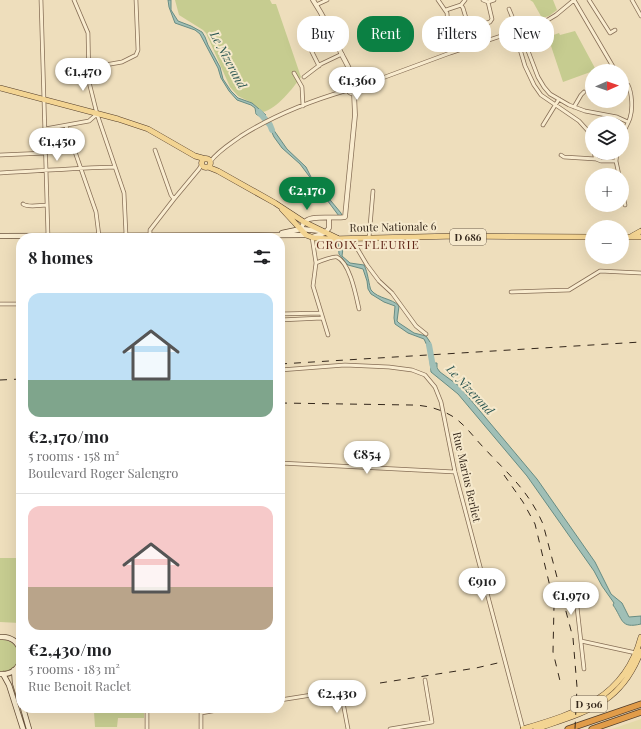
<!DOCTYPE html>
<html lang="en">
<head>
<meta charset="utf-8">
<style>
  :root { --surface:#fff; --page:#f6f6f6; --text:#202124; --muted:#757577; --line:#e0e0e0; --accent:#0b8043 }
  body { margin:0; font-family:"Playfair Display",serif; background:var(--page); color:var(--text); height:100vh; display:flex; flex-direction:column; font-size:15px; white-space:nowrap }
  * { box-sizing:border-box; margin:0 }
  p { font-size:13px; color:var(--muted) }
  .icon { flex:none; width:22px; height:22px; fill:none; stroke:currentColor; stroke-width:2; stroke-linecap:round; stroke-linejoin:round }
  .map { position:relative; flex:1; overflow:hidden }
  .details { position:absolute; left:16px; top:233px; width:269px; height:480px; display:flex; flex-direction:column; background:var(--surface); border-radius:16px; box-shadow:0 4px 16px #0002 }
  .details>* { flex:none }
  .banner { position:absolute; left:297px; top:16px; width:284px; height:36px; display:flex; gap:8px }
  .needle { width:26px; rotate:88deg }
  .controls { position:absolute; left:585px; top:64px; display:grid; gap:8px }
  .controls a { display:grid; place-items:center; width:44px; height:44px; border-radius:50%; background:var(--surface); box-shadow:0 4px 16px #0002; font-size:20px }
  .price { position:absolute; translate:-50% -34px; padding:0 9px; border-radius:14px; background:#fff; color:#222; font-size:13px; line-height:26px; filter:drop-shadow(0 1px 2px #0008) }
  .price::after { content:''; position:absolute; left:50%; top:24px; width:12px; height:9px; margin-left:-6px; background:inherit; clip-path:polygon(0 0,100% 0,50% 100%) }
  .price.active { background:var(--accent); color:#fff }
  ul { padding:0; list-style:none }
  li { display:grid; align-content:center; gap:8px; height:212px; padding:0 12px }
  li+li { border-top:1px solid var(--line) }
  li span { display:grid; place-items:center; height:124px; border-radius:12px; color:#555 }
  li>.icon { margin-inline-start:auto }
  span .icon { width:72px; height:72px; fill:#fffc; stroke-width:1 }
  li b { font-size:17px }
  h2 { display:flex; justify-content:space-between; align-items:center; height:48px; padding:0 12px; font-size:17px }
  .pill { padding:0 14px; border-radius:16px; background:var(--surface); box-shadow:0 4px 16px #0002; font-size:14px; line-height:36px }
  .pill.active { background:var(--accent); color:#fff }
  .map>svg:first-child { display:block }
  .farmland { fill:#e4d9a9 }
  .green { fill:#c6cc90 }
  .water { fill:#a0bfb6; stroke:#688c83 }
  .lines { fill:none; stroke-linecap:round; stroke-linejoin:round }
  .river { stroke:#a0bfb6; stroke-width:6 }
  .minor-casing { stroke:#866e56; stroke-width:4.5 }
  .tertiary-casing { stroke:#866e56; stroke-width:5.5 }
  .secondary-casing { stroke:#675039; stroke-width:6 }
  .primary-casing { stroke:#533d2a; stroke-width:6 }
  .motorway-casing { stroke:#533d2a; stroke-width:7 }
  .minor { stroke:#f9eccf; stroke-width:3 }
  .tertiary { stroke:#f9eccf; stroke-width:4 }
  .secondary { stroke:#f9eccf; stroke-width:4.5 }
  .primary { stroke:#f3d492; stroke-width:5 }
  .motorway { stroke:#e19c49; stroke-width:5.5 }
  .rail { stroke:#34271b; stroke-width:1; stroke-dasharray:7 7; stroke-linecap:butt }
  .labels { text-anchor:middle; stroke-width:4; stroke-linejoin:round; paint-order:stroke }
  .shield { fill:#f6e9cc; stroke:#6e6150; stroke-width:1 }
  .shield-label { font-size:10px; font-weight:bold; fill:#34271b }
  .street-label { font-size:11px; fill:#34271b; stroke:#f6e9cc }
  .water-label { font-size:12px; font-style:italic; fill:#295551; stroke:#f6e9cc }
  .neighbourhood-label { font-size:12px; letter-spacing:1px; fill:#622819; stroke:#f6e9cc }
</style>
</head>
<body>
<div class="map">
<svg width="641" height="729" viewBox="0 0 641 729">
  <rect width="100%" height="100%" fill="#eedebc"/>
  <path class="farmland" d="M641,719V729H612Z"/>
  <path class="green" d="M175,0H270L272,4H276L301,77C293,88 277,109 263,112L252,103L238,96L230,87L206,33L203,30L179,15Z
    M530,0H553L557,10L549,16L542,18L533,2Z
    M575,31L596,70L563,82L548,37L559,33L560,35Z
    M0,558H21V626L20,623L0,622Z
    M0,640C25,638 25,674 0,672Z
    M97,708H144V718H118L117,727H95L94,712Z"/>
  <path class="water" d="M168,0H171V10L178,21L191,26L202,32L205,37L208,45L220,67L223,79L231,91L238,98L252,103L266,115L262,118L256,114L255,108L251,105L237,100L229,91L221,78L218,68L200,34L195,30L175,23L169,7Z
    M271,123L273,129L287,149L306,167L311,177L341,213L342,216H339L300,164L282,148L274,137L268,124Z
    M338,240H344L342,256L350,263L364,265C368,272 369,286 371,290C378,299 392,298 399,306L397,321L399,323L414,333L426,336L430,342L432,352H430L424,339L408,333L395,324L394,318L395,306L384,302L371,294L368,289L367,281L363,269L348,265L345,262L339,254Z
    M430,361L433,363H437V368L440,372L459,386L537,479L595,562L611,594L622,603L629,617L641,616V624C620,629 623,619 613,605L614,603L602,586L594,571L527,476L458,394L431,372Z"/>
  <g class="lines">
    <path class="river" d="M259,112L270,125L272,130
      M429,345L433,367L434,369"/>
    <g class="minor-casing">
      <path id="minor" d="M41,0L48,236
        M74,0L88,33L89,82L97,114L124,193L126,235
        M438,0L447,13L450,53
        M574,0L615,70
        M589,0L610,33L615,30
        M632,0L641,16
        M488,2L494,0
        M316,5L327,0
        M461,5L463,8L469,28L490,22L492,19L488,2L483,0
        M509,9L518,31
        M446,10L461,5L465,0
        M520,30L538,77L544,87L550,94L569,105L585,111L617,117L628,122
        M522,36L519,46L525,66L534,85L541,95L579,121L589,132L592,147
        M311,50L319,66
        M88,68L122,62L136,55L138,50L136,0
        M294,73L302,87L303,106
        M304,77L321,64L342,54
        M358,87L450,53L546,21L556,15L574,0
        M574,107L581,95L584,92
        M543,125L559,99
        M66,126L96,212L99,236
        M45,129L89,121L97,114
        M622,136C624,130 628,124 630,118C633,109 632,93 628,85
        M155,150L171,195L174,199
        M594,153L596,159L601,161H616
        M617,153L616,161L619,175
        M0,155L46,153
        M561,155L564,157L596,159
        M210,162C218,151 230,144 241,136C274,115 310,101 348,90
        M0,173C38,171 77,168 115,167
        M622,191L625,205
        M23,204C28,208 40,205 47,205
        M312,237L316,263C320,261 334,256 337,257C350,263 356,296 359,309
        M150,238V230L174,199L199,169L202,164
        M351,238L367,265L379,281L392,293L416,326L426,334
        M369,238L373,191
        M316,263L313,286L328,335
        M511,292L569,290L600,271L641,273
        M0,304H21
        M280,314L321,313
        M280,320L322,318
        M280,370L345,365L389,367L412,370L425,375L435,387L441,402L455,472L523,729
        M280,463L455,472
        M575,589L584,669
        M581,641L636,653
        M280,700L337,691L341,692L348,729
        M201,713L229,708
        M147,729V708
        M201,729V708
        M390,729L432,722L425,680"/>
    </g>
    <g class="tertiary-casing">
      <path id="tertiary" d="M313,0C324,17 333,35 341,53C346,63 352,71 353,82
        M347.5 88a5.5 5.5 0 1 1 11 0a5.5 5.5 0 1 1-11 0Z
        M301,229C302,226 303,223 306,221C312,215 335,219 345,217L355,115L354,93
        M312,237L325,233L329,228V218"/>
    </g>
    <g class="secondary-casing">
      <path id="secondary" d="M282,233L301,229L322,231
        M0,236L306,235
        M0,637C11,636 19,642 21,653
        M14,670L15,683L21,703
        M0,674C11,675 19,669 21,658
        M3,674L9,685L23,729
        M23,708L29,729"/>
    </g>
    <g class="primary-casing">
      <path id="primary" d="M0,88L118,119L148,129L195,156L206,159
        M201.5 163a4.5 4.5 0 1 1 9 0a4.5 4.5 0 1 1-9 0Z
        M208,167L218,171L275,203L304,222L337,238
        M282,209L306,235L314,238L330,239L457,236L592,237
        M632,236L641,231
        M622,237H641
        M523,729C577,713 625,698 641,637
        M536,729C585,712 621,705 641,651"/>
    </g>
    <g class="motorway-casing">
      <path id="motorway" d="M568,729L641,704
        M592,729L641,712"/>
    </g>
    <use href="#minor" class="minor"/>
    <use href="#tertiary" class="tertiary"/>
    <use href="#secondary" class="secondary"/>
    <use href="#primary" class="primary"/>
    <use href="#motorway" class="motorway"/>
    <path class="rail" d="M280,364L641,342
      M0,380L21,379
      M280,403L411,405C426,405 440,409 452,416C466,425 474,438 485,449C509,475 528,490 543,524L573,638L577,687L575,729
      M504,475L523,502L535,524L553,599L554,606L553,652L561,685
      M380,683L476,668L502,662"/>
  </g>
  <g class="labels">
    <g class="shield">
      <rect x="450" y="229" width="36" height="16" rx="3"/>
      <rect x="571" y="696" width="36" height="16" rx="3"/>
    </g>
    <g class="shield-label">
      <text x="468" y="241">D 686</text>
      <text x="589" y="708">D 306</text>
    </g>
    <g class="street-label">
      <text transform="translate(393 227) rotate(-1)" y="4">Route Nationale 6</text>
      <text transform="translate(467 477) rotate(77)" y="4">Rue Marius Berliet</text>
    </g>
    <g class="water-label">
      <text transform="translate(228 60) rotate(62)" y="4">Le Nizerand</text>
      <text transform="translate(470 390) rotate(47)" y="4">Le Nizerand</text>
    </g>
    <g class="neighbourhood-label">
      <text x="368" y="249">CROIX-FLEURIE</text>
    </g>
  </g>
</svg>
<div class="controls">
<a><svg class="needle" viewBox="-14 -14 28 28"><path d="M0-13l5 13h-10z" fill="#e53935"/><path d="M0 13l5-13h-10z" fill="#757577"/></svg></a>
<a><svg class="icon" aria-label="layers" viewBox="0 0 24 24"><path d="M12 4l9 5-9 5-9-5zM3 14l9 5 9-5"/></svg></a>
<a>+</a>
<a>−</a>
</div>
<b class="price" style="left:83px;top:92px">€1,470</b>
<b class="price" style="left:357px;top:101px">€1,360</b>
<b class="price" style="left:57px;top:162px">€1,450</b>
<b class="price active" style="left:307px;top:211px">€2,170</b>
<b class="price" style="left:367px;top:475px">€854</b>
<b class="price" style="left:482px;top:602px">€910</b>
<b class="price" style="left:571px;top:616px">€1,970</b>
<b class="price" style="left:337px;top:714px">€2,430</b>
<div class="banner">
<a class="pill">Buy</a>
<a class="pill active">Rent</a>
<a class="pill">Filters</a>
<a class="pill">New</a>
</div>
<section class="details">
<h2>8 homes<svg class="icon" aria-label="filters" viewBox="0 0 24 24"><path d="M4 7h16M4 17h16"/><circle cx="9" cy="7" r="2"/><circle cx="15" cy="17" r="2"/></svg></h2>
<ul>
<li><span style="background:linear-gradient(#bfe0f5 70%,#7fa58c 0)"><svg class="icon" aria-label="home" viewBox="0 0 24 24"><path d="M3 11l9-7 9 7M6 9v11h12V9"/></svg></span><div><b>€2,170/mo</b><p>5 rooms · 158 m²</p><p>Boulevard Roger Salengro</p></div></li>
<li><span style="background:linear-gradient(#f6c9c9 65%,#b9a48a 0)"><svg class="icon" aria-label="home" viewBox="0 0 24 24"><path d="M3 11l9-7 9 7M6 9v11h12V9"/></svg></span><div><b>€2,430/mo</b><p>5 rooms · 183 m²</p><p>Rue Benoit Raclet</p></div></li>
</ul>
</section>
</div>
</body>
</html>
